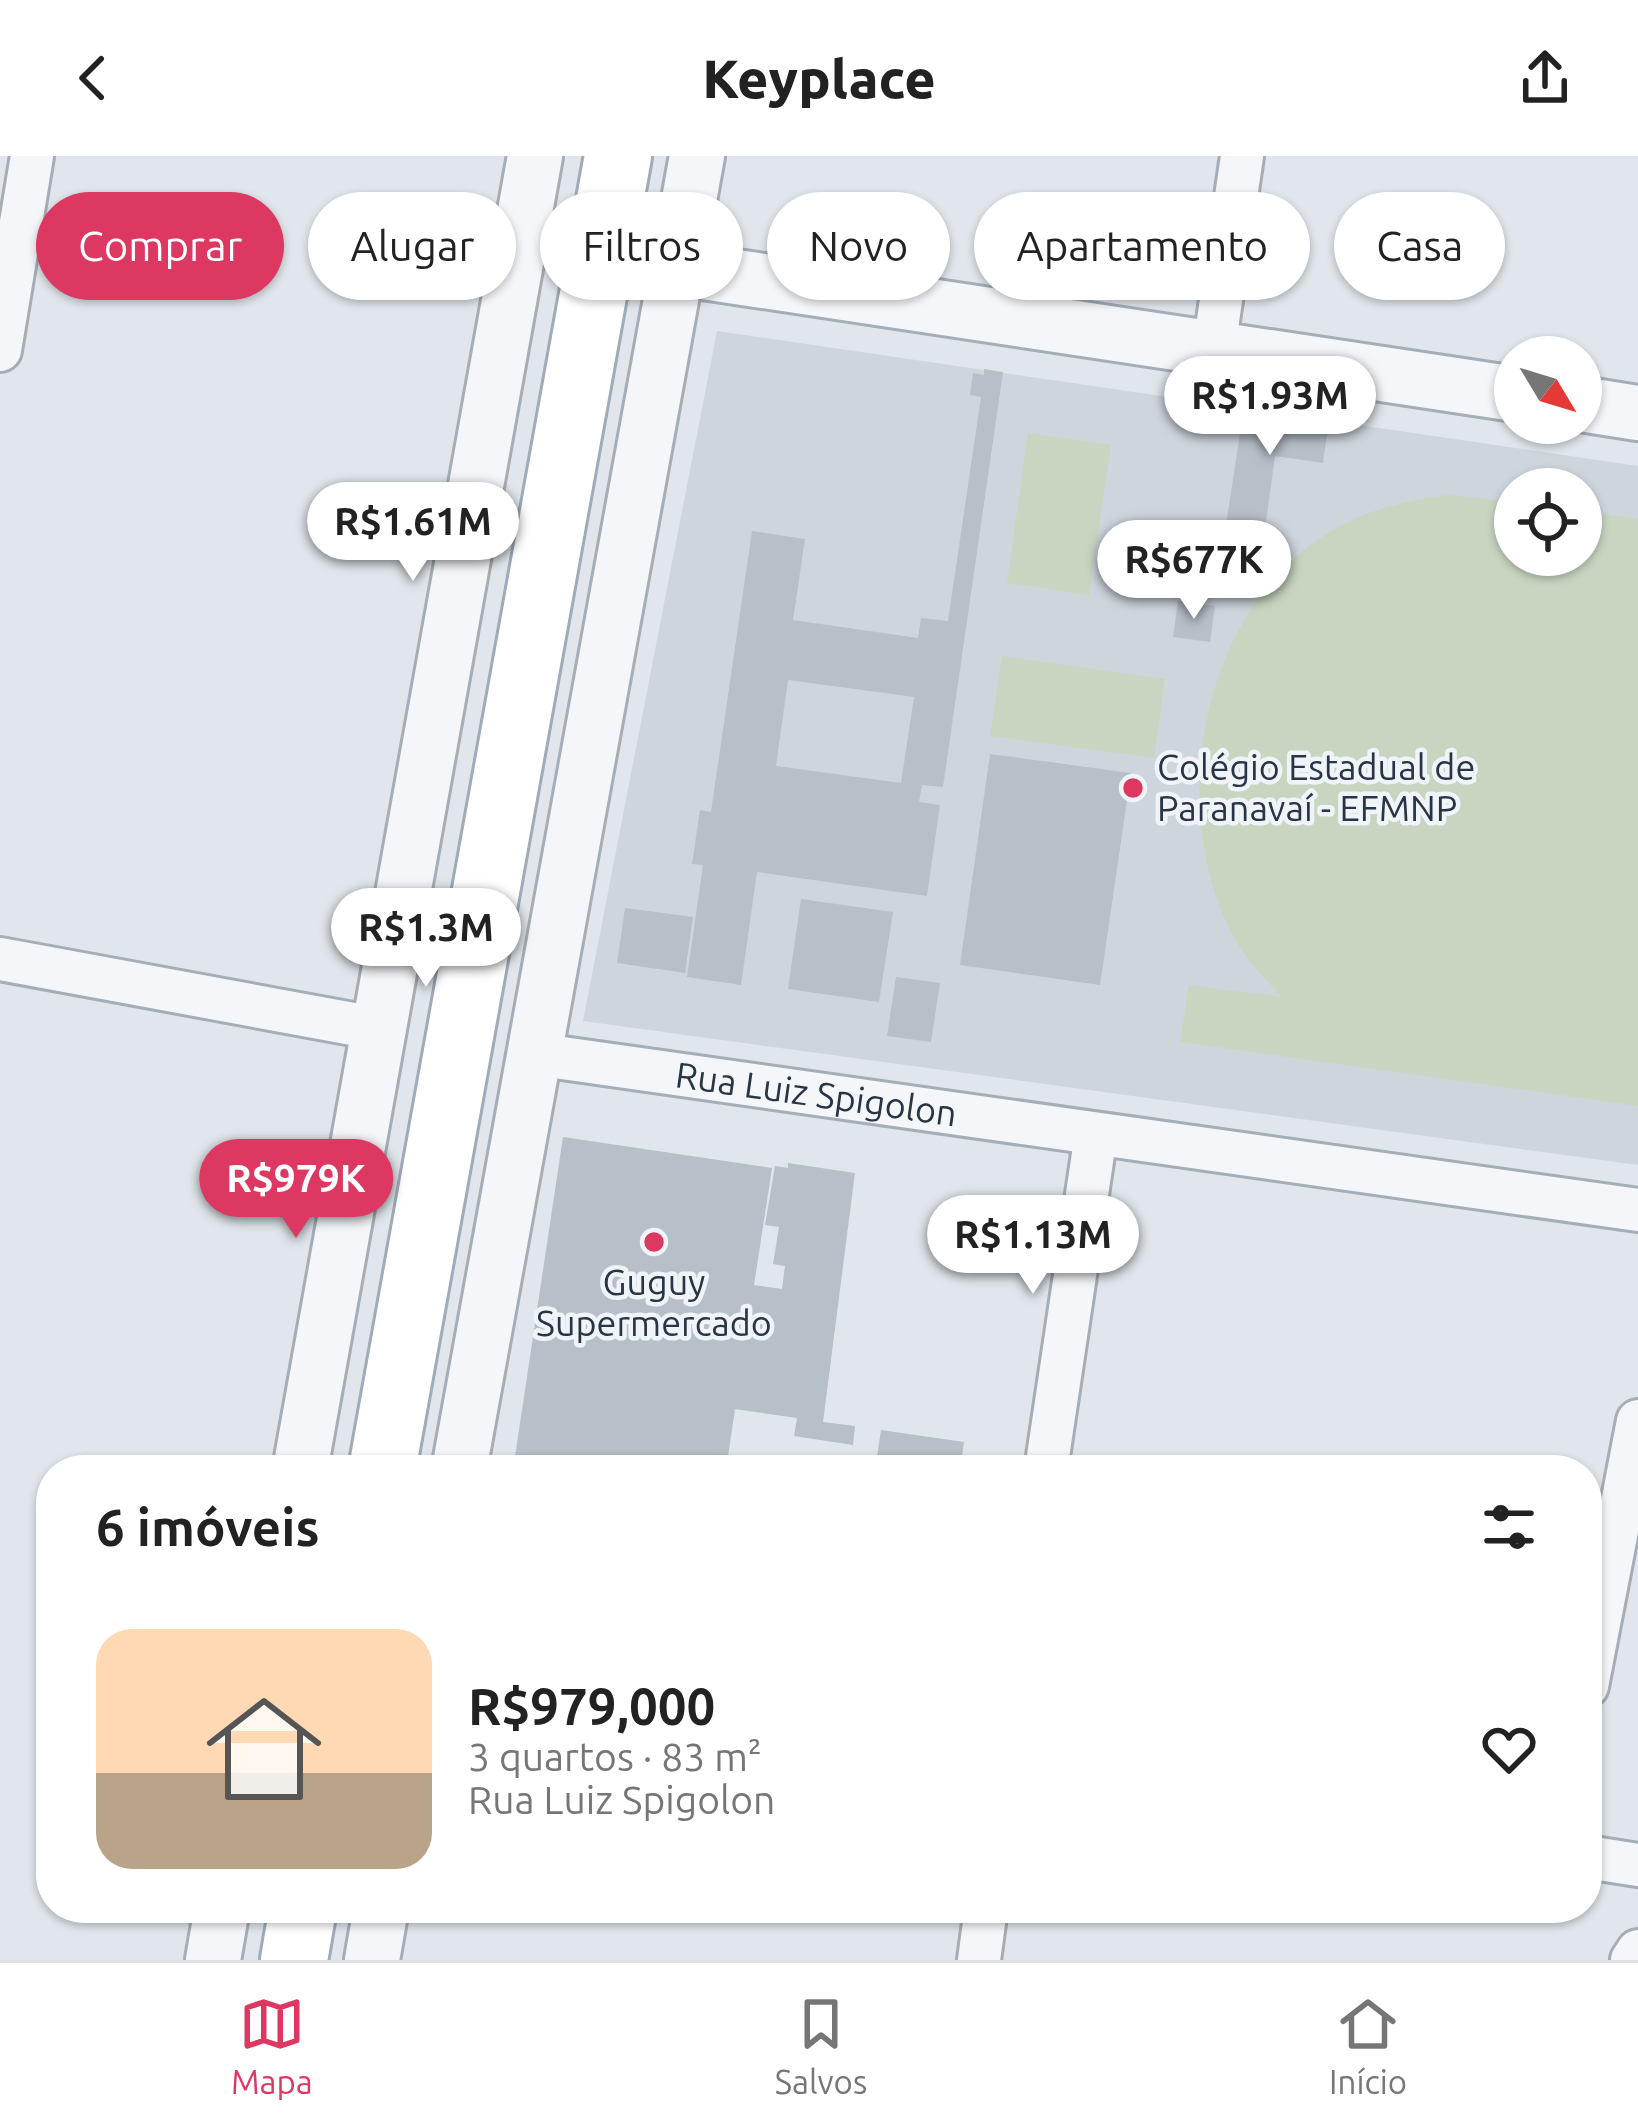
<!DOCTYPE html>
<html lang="pt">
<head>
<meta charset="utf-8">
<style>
  :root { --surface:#fff; --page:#f6f6f6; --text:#222; --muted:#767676; --line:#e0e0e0; --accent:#dd3861 }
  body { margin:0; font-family:Ubuntu,sans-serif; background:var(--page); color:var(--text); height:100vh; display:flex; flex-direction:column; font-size:45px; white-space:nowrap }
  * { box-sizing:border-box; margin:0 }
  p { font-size:39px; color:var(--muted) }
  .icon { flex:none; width:66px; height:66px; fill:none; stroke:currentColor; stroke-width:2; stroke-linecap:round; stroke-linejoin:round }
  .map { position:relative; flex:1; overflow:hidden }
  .drawer { position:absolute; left:36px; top:1299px; width:1566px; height:468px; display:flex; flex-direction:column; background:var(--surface); border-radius:48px; box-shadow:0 3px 9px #0004 }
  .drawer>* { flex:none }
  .guide { position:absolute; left:36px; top:36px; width:1566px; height:108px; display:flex; gap:24px }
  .needle { width:78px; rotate:128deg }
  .controls { position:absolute; left:1494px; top:180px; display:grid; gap:24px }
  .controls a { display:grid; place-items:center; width:108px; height:108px; border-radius:50%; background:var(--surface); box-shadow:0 3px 9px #0004; font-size:60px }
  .price { position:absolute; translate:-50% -102px; padding:0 27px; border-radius:42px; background:#fff; color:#222; font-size:39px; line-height:78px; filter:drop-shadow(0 3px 6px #0008) }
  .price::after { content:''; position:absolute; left:50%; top:72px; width:36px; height:27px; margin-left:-18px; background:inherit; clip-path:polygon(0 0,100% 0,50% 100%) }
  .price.current { background:var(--accent); color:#fff }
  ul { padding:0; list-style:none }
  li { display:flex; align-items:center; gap:36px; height:300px; padding:0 60px }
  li+li { border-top:3px solid var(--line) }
  li span { display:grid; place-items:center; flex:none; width:336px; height:240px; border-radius:36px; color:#555 }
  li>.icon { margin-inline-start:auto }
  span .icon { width:144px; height:144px; fill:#fffc; stroke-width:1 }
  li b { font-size:51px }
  h2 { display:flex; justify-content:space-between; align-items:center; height:144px; padding:0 60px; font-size:51px }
  .tag { padding:0 42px; border-radius:54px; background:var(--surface); box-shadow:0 3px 9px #0004; font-size:42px; line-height:108px }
  .tag.current { background:var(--accent); color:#fff }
  header { display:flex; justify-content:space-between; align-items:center; height:156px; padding:0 60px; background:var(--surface); font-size:54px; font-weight:800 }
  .tabs { display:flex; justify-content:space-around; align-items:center; height:168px; border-top:3px solid var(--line); background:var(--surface); font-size:33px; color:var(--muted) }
  .tabs a { display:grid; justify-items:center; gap:6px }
  .tabs .current { color:var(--accent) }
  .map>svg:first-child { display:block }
  .built { fill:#ced5dd; fill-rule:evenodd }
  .green { fill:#c8d6c1 }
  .building { fill:#b7bfc9; fill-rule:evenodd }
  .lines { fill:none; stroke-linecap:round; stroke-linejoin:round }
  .minor-casing { stroke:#a5adb6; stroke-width:48 }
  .tertiary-casing { stroke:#a5adb6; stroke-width:60 }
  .primary-casing { stroke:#9eabb8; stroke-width:72 }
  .minor { stroke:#f4f6f9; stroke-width:42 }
  .tertiary { stroke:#f4f6f9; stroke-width:54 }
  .primary { stroke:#fff; stroke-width:66 }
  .poi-dot { fill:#dd3861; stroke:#f0f4f8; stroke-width:4.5 }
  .labels { text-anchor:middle; stroke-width:9; stroke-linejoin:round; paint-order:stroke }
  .poi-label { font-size:36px; fill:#273545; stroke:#f0f4f8; text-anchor:start }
  .street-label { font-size:36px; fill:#273545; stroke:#f0f4f8 }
</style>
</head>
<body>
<header><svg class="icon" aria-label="back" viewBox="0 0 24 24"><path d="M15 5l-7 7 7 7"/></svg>Keyplace<svg class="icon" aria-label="share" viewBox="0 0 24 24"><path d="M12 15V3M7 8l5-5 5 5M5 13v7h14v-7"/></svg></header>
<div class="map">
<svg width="1638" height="1804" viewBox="0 0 1638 1804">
  <rect width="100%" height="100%" fill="#e0e6eb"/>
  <path class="built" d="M717,175L1638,310V1009L583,865ZM1515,333H1581V399H1515Z"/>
  <path class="green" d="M1028,277L1111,289L1089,439L1007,427Z
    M1448,339L1515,346V399H1581V355L1638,363V950L1180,886L1189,829L1282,841C1264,822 1243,800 1231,776C1163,641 1206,433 1350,365C1381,350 1414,344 1448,339Z
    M1002,500L1165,523L1154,602L990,580Z"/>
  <path class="building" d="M984,213L1003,216L943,631L922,629L919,646L940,649L927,740L757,716L741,829L687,821L703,709L692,708L700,654L711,656L752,375L805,383L793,464L918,482L921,462L948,465L981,241L970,239L973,217L984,219ZM788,524L914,541L901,627L776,610Z
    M1245,245L1330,257L1323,307L1275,300L1264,380L1225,375Z
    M1178,445L1215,450L1210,486L1173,481Z
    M990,598L1131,617L1100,829L960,809Z
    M801,743L893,756L879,846L788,833Z
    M625,752L693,761L685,817L617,807Z
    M896,821L940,827L931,886L887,880Z
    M563,981L772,1012L754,1129L782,1133L785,1110L773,1108L779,1071L765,1069L775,1010L788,1012V1007L855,1017L823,1266L855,1270L853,1289L794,1280L797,1262L735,1253L726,1314H513Z
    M881,1274L964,1286L960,1314H875Z"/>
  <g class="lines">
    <g class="minor-casing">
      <g id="minor">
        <path d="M1214,192L1242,0"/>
        <path d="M0,194L32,0"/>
        <path d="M0,803L380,873"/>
        <path id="s1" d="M534,898L1638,1054"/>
        <path d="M1046,1314L1096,978"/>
        <path d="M1587,1530L1638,1265"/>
        <path d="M1587,1701L1638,1709"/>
        <path d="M979,1804L986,1752"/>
        <path d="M1632,1804L1638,1795"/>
      </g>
    </g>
    <g class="tertiary-casing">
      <path id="tertiary" d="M610,46L677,112L1515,238
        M1581,248L1638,257
        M300,1314L535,0
        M459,1314L697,0
        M213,1804L222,1752
        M372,1804L381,1752"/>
    </g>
    <g class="primary-casing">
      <path id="primary" d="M382,1314L618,0
        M294,1804L303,1752"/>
    </g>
    <use href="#minor" class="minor"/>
    <use href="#tertiary" class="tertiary"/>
    <use href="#primary" class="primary"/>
  </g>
  <g class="poi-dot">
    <circle cx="1133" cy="632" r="12"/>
    <circle cx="654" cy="1086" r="12"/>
  </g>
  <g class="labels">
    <g class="poi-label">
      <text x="1157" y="624">Colégio Estadual de<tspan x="1157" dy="41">Paranavaí - EFMNP</tspan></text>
      <text x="654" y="1139" text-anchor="middle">Guguy<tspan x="654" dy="41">Supermercado</tspan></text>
    </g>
    <g class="street-label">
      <text dy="13" stroke="none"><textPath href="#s1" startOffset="285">Rua Luiz Spigolon</textPath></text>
    </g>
  </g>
</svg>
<div class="controls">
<a><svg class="needle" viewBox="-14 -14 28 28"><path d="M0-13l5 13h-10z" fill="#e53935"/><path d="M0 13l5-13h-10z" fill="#767676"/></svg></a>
<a><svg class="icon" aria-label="locate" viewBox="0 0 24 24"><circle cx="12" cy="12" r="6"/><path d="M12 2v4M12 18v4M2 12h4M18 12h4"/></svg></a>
</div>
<b class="price" style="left:1270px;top:302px">R$1.93M</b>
<b class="price" style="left:413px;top:428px">R$1.61M</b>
<b class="price" style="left:1194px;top:466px">R$677K</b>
<b class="price" style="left:426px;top:834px">R$1.3M</b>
<b class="price current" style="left:296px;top:1085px">R$979K</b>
<b class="price" style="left:1033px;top:1141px">R$1.13M</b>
<div class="guide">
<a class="tag current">Comprar</a>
<a class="tag">Alugar</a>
<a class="tag">Filtros</a>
<a class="tag">Novo</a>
<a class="tag">Apartamento</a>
<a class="tag">Casa</a>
</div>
<section class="drawer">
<h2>6 imóveis<svg class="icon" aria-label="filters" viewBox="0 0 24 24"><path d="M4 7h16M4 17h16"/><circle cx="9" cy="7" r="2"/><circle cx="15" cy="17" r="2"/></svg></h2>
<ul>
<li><span style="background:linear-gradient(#ffd9b3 60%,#b9a48a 0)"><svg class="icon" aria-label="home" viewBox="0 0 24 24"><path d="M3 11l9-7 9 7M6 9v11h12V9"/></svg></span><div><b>R$979,000</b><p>3 quartos · 83 m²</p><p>Rua Luiz Spigolon</p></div><svg class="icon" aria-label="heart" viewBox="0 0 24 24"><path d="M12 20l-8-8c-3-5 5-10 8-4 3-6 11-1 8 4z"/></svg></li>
</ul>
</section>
</div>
<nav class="tabs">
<a class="current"><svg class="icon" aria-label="map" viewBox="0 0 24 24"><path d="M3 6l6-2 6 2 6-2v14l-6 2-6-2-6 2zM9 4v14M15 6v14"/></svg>Mapa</a>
<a><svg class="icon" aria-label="saved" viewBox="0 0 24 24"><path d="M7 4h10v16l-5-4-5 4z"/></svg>Salvos</a>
<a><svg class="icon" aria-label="home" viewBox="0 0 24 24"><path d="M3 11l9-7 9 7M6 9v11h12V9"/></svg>Início</a>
</nav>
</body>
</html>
